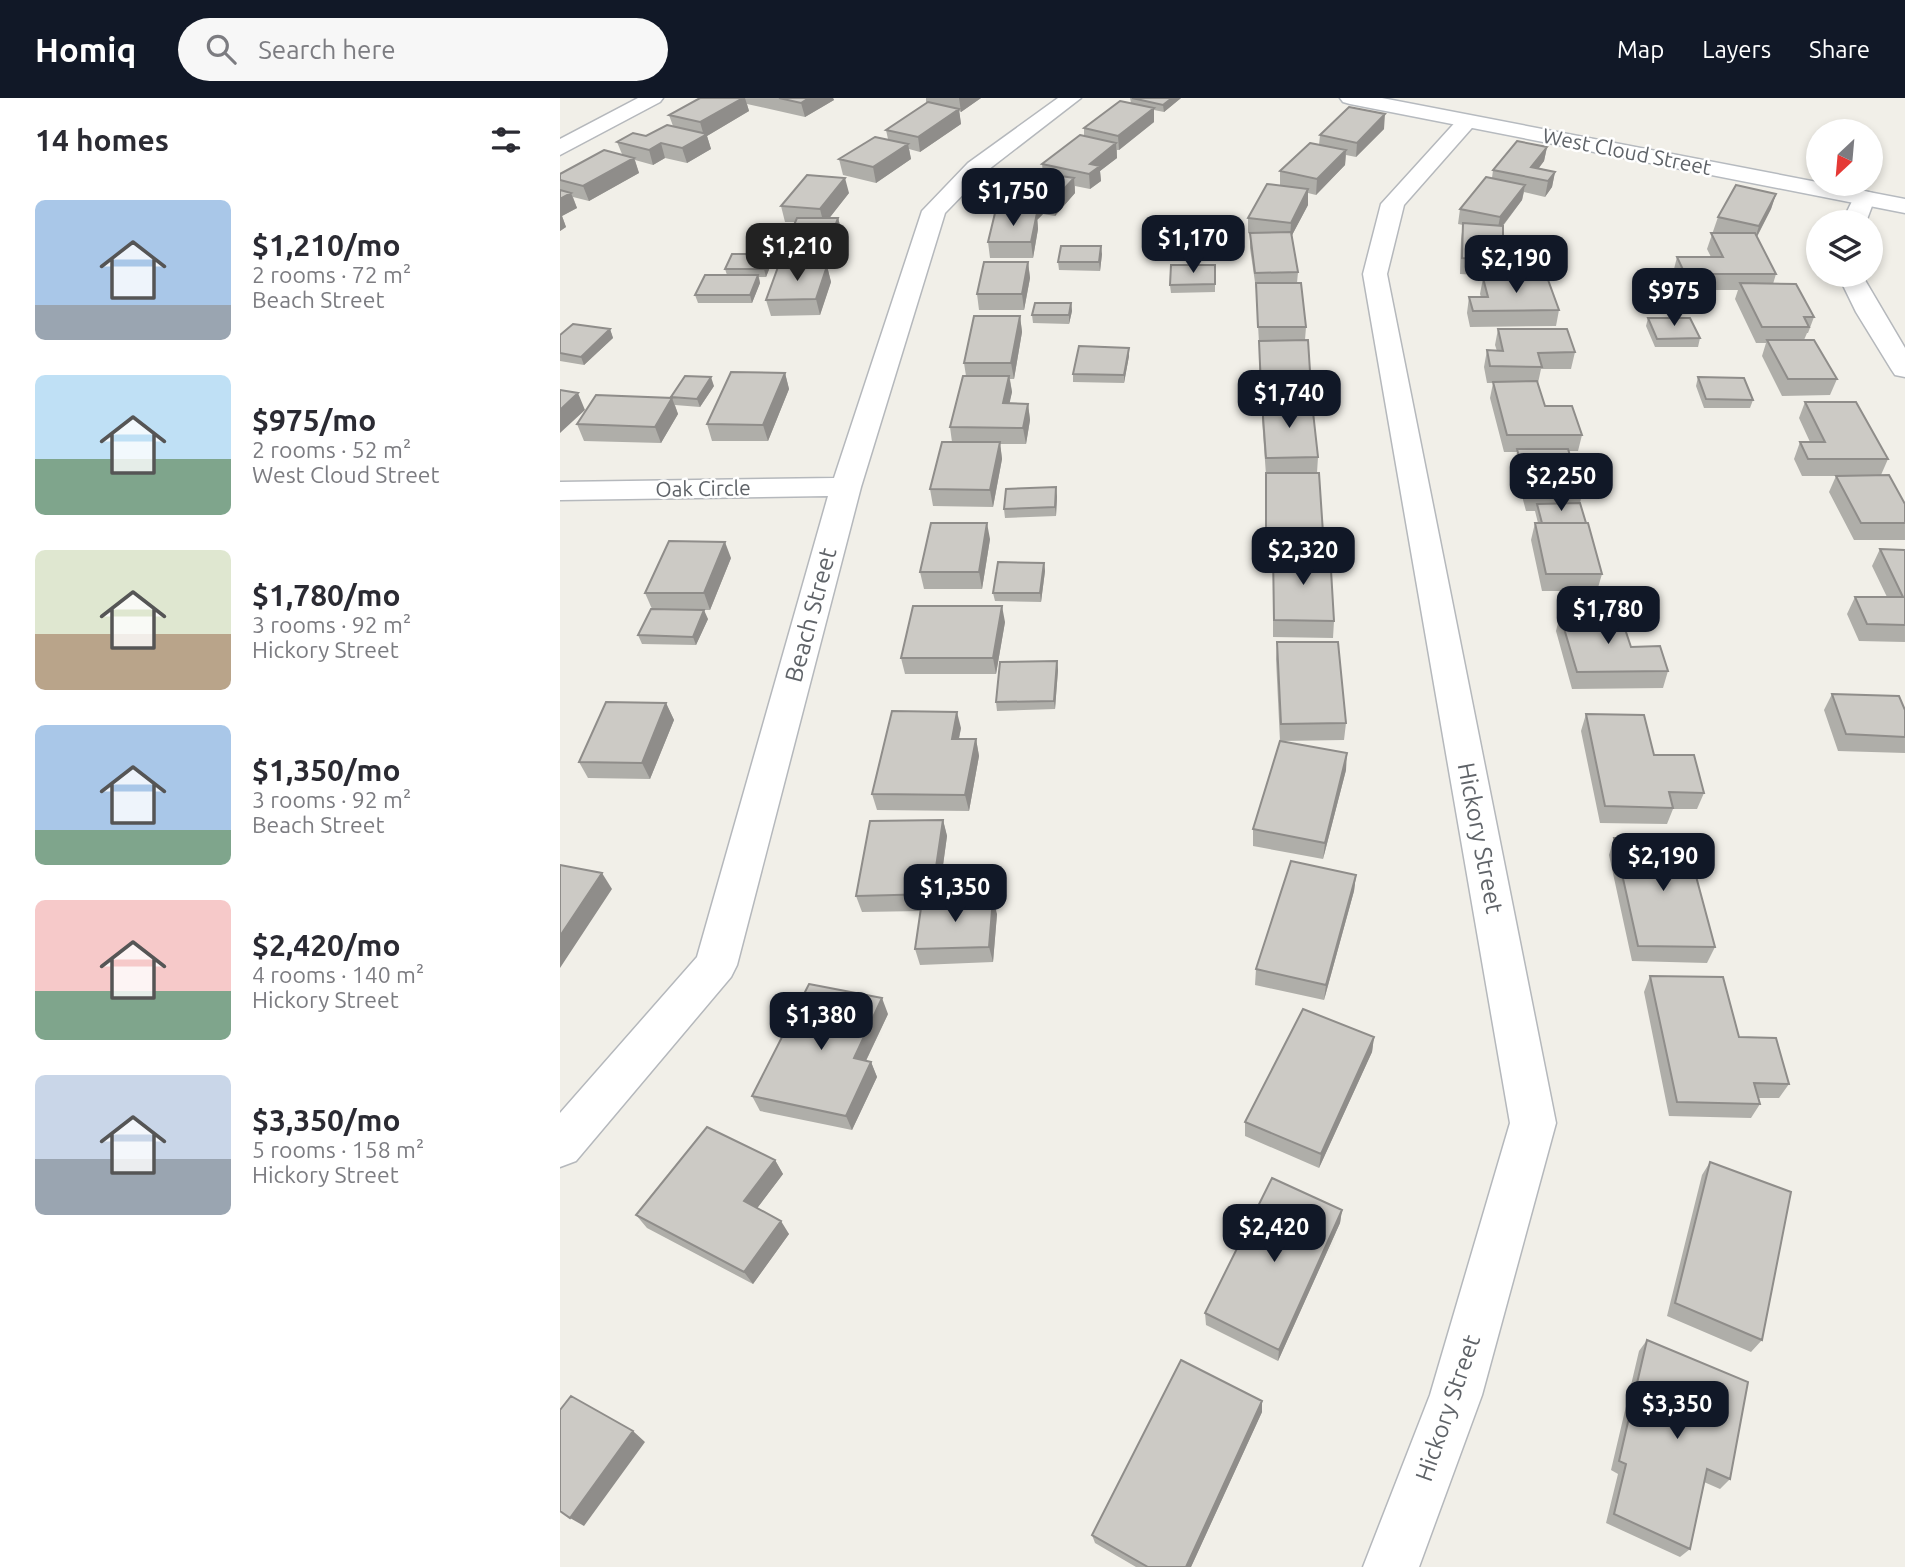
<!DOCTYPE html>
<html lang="en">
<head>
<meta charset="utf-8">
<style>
  :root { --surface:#fff; --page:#f7f7f7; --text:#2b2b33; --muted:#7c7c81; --accent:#111827 }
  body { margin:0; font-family:Ubuntu,sans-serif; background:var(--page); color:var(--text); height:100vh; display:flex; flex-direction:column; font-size:26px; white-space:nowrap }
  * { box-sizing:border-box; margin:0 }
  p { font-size:23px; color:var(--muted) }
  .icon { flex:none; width:38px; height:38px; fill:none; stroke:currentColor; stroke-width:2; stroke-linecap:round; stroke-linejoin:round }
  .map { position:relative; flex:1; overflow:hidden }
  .side { display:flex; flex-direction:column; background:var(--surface); width:560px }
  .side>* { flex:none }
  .needle { width:46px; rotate:206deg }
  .tools { position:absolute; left:1246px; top:21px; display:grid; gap:14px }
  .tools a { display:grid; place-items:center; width:77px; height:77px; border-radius:50%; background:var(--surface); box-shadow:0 4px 10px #0003; font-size:35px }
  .price { position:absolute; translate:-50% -60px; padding:0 16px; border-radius:14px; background:var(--accent); color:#fff; font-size:23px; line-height:46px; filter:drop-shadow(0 2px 4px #0008) }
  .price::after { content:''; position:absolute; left:50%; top:42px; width:21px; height:16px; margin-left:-10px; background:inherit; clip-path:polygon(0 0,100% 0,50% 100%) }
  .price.selected { background:#222; color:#fff }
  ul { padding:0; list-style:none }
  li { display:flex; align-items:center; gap:21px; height:175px; padding:0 35px }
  li span { display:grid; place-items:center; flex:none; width:196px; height:140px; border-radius:10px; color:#555 }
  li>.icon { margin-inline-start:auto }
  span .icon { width:84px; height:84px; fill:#fffc; stroke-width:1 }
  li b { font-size:30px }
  h2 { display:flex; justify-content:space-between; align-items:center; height:84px; padding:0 35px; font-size:30px }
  header { display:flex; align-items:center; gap:42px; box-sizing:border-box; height:98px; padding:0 35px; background:var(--accent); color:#fff }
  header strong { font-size:33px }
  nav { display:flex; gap:38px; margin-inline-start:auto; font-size:24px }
  .search { width:490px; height:63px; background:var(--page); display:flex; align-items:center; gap:18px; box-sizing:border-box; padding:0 24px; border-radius:38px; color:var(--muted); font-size:26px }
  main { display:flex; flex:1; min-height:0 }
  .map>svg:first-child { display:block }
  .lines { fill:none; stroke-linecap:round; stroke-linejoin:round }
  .street-casing { stroke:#b5b8bc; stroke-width:3 }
  .secondary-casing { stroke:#b6babf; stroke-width:3 }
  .street { fill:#fff; fill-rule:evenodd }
  .secondary { fill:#fff; fill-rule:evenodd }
  .wall { fill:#afaea9 }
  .shaded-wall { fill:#8f8d8a }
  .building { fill:#cccac5; stroke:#8f8d8a; stroke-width:2 }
  .labels { text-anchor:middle; stroke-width:5; stroke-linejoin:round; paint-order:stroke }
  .far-street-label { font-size:21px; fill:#5f6368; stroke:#fff }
  .street-label { font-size:24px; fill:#5f6368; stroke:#fff }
</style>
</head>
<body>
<header>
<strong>Homiq</strong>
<div class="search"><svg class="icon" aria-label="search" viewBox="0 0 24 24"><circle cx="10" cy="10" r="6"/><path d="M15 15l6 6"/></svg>Search here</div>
<nav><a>Map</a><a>Layers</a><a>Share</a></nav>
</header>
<main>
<section class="side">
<h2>14 homes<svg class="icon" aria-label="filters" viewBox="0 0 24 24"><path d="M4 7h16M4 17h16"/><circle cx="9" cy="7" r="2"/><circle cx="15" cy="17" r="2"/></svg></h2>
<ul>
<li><span style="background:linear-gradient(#a9c7e8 75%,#9aa5b1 0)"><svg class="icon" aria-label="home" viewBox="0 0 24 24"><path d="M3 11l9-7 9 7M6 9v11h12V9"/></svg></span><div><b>$1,210/mo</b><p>2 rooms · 72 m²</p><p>Beach Street</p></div></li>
<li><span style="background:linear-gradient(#bfe0f5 60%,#7fa58c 0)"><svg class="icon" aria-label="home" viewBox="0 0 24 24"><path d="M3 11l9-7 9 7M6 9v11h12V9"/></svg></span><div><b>$975/mo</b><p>2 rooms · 52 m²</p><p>West Cloud Street</p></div></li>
<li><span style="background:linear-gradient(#dfe7d0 60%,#b9a48a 0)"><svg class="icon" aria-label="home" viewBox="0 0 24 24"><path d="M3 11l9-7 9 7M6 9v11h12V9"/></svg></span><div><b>$1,780/mo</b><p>3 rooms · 92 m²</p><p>Hickory Street</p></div></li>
<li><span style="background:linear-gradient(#a9c7e8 75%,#7fa58c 0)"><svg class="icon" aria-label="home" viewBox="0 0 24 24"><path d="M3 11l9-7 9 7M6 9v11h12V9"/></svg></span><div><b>$1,350/mo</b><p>3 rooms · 92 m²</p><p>Beach Street</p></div></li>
<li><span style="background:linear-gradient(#f6c9c9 65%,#7fa58c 0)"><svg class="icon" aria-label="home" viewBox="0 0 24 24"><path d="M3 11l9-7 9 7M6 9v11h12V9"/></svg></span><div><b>$2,420/mo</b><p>4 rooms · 140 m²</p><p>Hickory Street</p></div></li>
<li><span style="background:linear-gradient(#c9d6e8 60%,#9aa5b1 0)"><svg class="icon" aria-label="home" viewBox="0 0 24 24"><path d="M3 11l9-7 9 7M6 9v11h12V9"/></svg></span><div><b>$3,350/mo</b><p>5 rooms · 158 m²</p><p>Hickory Street</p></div></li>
</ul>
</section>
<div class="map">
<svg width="1345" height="1469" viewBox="0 0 1345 1469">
  <rect width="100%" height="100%" fill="#f1efe8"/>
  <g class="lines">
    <g class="street-casing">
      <path id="street" d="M78,0H103L100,4L0,57V41Z
        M498,0H521L424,75L385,115L301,389L177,867L171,879L16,1063L0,1069V1015L137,859L268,398L0,402V384L274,380L362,113L408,65Z
        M907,17L914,19L918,23L844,107L827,176L996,1025L922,1297L859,1469H803L870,1297L950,1025L803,176L821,106L900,19Z
        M1304,93L1312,95L1315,100L1306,124H1282L1296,95Z
        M1278,177H1302L1345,250V279L1335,277L1331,271L1296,214Z"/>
    </g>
    <g class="secondary-casing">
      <path id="secondary" d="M780,0H822L1345,101V115L790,6L783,4Z"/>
    </g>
    <use href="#street" class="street"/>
    <use href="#secondary" class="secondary"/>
  </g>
  <path class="wall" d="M140,0H273L274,2L245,19L187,6L189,13L147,38L151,51L127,65L105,60L93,67L75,62L79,75L29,103L13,99L17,110L2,118L6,129L0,133V76L62,56L57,44L86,38L113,28L109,17Z
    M366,0H421L401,14L399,13L401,26L360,54L349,51L351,61L316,85L283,77L279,61L328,41L326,32L366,5Z
    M570,0H621L604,14L594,12V24L559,52H557V60L540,73L541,83L530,91L515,88V95L495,118L483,116L477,122L478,131L473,160H430L428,144L443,115L441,101L483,75L482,66L524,38V30L571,5Z
    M824,31L796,59L786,57L785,67L756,97L748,95V107L732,137L738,174L737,185L746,229L745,242L751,289L750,305L758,359L757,375L763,435L762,451H706V377L702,321V305H700L699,245L696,191L690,150V136L688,135V120L720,88V73L759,47L760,37Z
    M987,49L984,63L979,70L995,74L992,89L985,99L964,94L962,102L943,128V143L980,165L978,180L999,212L996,228L910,229L907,215L909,199H921L920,196L923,180H964L900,176L901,141L903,127L898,126L900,111L932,80L933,72Z
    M289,95L269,120H278L282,135L271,166H228L224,150L235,124H225L221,108Z
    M1216,96L1211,111L1197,139L1216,176L1213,186L1254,219L1248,235H1247L1244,242L1277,281L1270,297L1222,298L1202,258L1206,245H1196L1175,201L1178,192H1121L1113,175L1117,159H1151L1147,151L1158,119Z
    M542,156L540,173L499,172L498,164Z
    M212,164L206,179H199L200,185L192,205H138L135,197L167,177L165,171Z
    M468,164L470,180L464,212H419L417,196Z
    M655,167V194L611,195L610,187Z
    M267,168L271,184L260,217L211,218L206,202Z
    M511,205L512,213L509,226L473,225L472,217Z
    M460,218L462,234L454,281H450L452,294L449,305L468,306L470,322L466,346H440L442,361L433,409L373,408L370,391L392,344L390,329L406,278L404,265Z
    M1088,220L1140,240L1138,249H1095L1086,228Z
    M50,231L53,240L24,267L0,263V237Z
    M938,231L1015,254L1011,271H981L978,285L985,308L1022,337L1018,353H1008L1022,396L1020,405L1042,476L1037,493H982L971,442L975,425H978L975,413H966L954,368L957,354H944L930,300L933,285H927L924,269L927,252L937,253L935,247Z
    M569,250V258L564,285L513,284V276Z
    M225,275L229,291L208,343H152L147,326Z
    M1138,279L1193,302L1190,310H1144L1136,288Z
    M154,288L140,309L115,307L118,316L101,345L24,343L17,326Z
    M1245,304L1328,361L1321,377L1345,406V442H1294L1269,394L1276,378H1242L1234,361L1240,344H1250L1239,320Z
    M497,398L496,418L445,420L444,411Z
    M430,441L422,491H364L360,474Z
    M1320,451L1345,452V544L1299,543L1287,516L1295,499H1327L1312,468Z
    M713,454L774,523L773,540L713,539Z
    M171,460L150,512H127L148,521L136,547L82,546L78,537L92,511L85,495Z
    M484,465L485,473L481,504L435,503L433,495Z
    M1000,517L1071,549L1108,573L1103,590L1012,591L996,533Z
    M445,524L436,576H345L341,560Z
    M717,544L786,625L784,642L720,643L716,561Z
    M497,563L498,572L495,611L437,613L436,604Z
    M1272,596L1345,612V655L1278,653L1264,612Z
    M106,605L114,622L90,681L28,680L19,664Z
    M1026,616L1094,657L1144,695L1137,711H1113L1107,726L1040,725L1021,633Z
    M401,630L399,641H416L419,658L409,713L317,712L312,696Z
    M786,672L763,761L693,748V731Z
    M383,722L387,738L378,802L437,816L433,864L360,867L355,851L361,813L302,814L296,798Z
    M1054,740L1155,849L1147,865L1072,863L1049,757Z
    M796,777L794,793L764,902L695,887L696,871Z
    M1090,878L1179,939L1229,986L1219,1000H1198L1200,1006L1191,1020L1109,1018L1084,894Z
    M328,916L306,963L311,964L317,979L292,1032L200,1013L192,998Z
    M814,939L812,954L759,1070L685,1038V1024Z
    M215,1062L223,1076L197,1110L229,1136L193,1186L87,1130L76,1117Z
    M1150,1064L1202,1242L1191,1254L1107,1218L1142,1077Z
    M782,1112L780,1125L718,1263L646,1227L645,1215Z
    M1087,1242L1170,1381L1160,1391L1144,1384L1130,1451L1120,1459L1046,1425L1058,1376L1051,1372L1079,1253Z
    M702,1303V1314L631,1469H576L535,1445L532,1437Z"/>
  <path class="shaded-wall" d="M183,0H185L189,13L147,38L151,51L127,65L122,50L144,38L140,24Z
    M249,0H273L274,2L245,19L241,5Z
    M399,0H421L401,14Z
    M612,0H621L604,14L603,7Z
    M594,10V24L559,52L558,38Z
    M399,11L401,26L360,54L358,39Z
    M825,16L824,31L796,59L797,45Z
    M101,45L105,60L93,67L89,52Z
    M556,45L557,60L540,73L541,83L530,91L529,76L530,66Z
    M348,46L351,61L316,85L313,69Z
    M987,49L984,63L971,80V69Z
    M786,52L785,67L756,97L757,81Z
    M74,60L79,75L29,103L23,88Z
    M995,74L992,89L985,99L988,83Z
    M285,80L289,95L264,127L260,111Z
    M514,80L515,95L495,118L494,102Z
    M965,87L962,102L937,135L940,119Z
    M748,91V107L730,141L731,125Z
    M11,95L17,110L2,118L6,129L0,133V101Z
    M1216,96L1211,111L1194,144L1199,128Z
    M482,100L483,116L477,122L476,107Z
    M477,115L478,131L473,160L471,144Z
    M278,120L282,135L271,166L267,150Z
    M541,148L542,156L540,173L539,164Z
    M209,156L212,164L206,179L204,171Z
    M468,164L470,180L464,212L462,196Z
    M267,168L271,184L260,217L256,201Z
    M198,177L200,185L192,205L190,197Z
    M511,205L512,213L509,226V217Z
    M460,218L462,234L454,281L451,265Z
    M50,231L53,240L24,267L21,259Z
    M569,250V258L564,285V277Z
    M225,275L229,291L208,343L203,327Z
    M449,278L452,294L446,322L443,305Z
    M151,279L154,288L140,309L137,301Z
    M18,295L25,312L0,335V312Z
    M112,300L118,316L101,345L95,329Z
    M468,306L470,322L466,346L463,330Z
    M440,344L442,361L433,409L430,392Z
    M496,389L497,398L496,418L495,409Z
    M427,425L430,441L422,491L419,474Z
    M165,444L171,460L150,512L144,495Z
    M484,465L485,473L481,504L480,495Z
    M442,508L445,524L436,576L433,560Z
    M144,512L148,521L136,547L133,539Z
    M497,563L498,572L495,611L494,603Z
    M106,605L114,622L90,681L82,665Z
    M397,614L401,630L395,658L392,641Z
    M416,641L419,658L409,713L405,697Z
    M787,655L786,672L763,761L765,745Z
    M383,722L387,738L377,812L372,796Z
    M42,775L52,791L0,870V838Z
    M796,777L794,793L764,902L766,887Z
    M433,800L437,816L433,864L429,849Z
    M322,900L328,916L300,975L294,960Z
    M814,939L812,954L759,1070L761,1056Z
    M311,964L317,979L292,1032L286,1018Z
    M215,1062L223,1076L192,1117L184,1103Z
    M782,1112L780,1125L718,1263L719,1252Z
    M221,1123L229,1136L193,1186L184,1174Z
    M702,1303V1314L631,1469H626Z
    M73,1333L85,1344L24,1428L10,1420Z"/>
  <path class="building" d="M140,0H183L140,24L109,17Z
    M219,0H249L241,5Z
    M572,0H612L603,7Z
    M560,3L594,10L558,38L524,30Z
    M368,4L399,11L358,39L326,32Z
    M789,9L825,16L797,45L760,37Z
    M107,27L147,36L122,50L101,45L89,52L57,44L73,35L86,38Z
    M520,37L556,45L530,66L540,68L529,76L482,66Z
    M315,39L348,46L313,69L279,61Z
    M957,43L987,49L971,69L995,74L988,83L933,72Z
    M750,45L786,52L757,81L720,73Z
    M44,52L74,60L23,88L0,82V76Z
    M474,74L514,80L494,102L482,100L476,107L441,101L454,87L460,88Z
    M247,77L285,80L260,111L221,108Z
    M926,79L965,87L940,119L900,111Z
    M707,86L748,91L731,125L688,120Z
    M1176,87L1216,96L1199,128L1158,119Z
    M0,92L11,95L0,101Z
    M435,115H477L471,144H428Z
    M237,120H278L267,150H224Z
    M903,125L943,128V143L979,145L980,165L902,160Z
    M731,134L738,174L695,175L690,135Z
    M1151,135H1195L1216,176H1125L1117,159H1163Z
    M501,148H541L539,164H498Z
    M172,156H209L204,171H165Z
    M424,164H468L462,196H417Z
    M611,167H655V186L610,187Z
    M267,168L256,201L206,202L218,169Z
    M145,177H198L190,197H135Z
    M987,179L999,212L913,213L909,199H928L923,180Z
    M696,185H741L746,229H698Z
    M1180,185L1236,186L1254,219H1244L1249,229H1202Z
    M475,205H511L509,217H472Z
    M414,218H460L451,265H404Z
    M1088,220H1130L1140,240L1097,241Z
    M13,226L50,231L21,259L0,255V237Z
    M938,231H1007L1015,254L978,255L982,269L930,268L927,252L943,253Z
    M748,242L751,289H701L699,243Z
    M1207,242H1254L1277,281H1228Z
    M519,248L569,250L564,277L513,276Z
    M171,274L225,275L203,327L147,326Z
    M125,278L151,279L137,301L111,299Z
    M403,278H449L443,305L468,306L463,330L390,329Z
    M1138,279L1184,280L1193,302L1146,301Z
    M977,283L985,308H1012L1022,337H947L933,284Z
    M0,292L18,295L0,312Z
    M36,297L112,300L95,329L17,326Z
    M1245,304H1296L1328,361H1248L1240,344H1265Z
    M702,305H752L758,359L706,360Z
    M382,344H440L430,392L370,391Z
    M957,351H1008L1022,396H969Z
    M706,375H759L763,435L706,434Z
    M1329,377L1345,406V425H1301L1276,378Z
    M496,389L495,409L444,411L446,391Z
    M1020,405L1026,425H982L977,406Z
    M371,425H427L419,474H360Z
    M975,425H1028L1042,476H986Z
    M109,443L165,444L144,495H85Z
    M1320,451L1345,452V527L1307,526L1295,499H1343Z
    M713,454L770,455L774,523L714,522Z
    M438,464L484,465L480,495H433Z
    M353,508H442L433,560H341Z
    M91,511L144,512L133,539L78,537Z
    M1060,516L1071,549L1100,548L1108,573L1017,574L1000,517Z
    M717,544H778L786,625L721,626Z
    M497,563L494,603L436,604L440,564Z
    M1272,596L1339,598L1345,612V639L1286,636Z
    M46,604L106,605L82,665L19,664Z
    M332,613L397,614L392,641H416L405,697L312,696Z
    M1026,616L1084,617L1094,657H1134L1144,695L1109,694L1113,710L1045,708Z
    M720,643L787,655L765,745L693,731Z
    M383,722L372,796L296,798L310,723Z
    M1054,740L1126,741L1155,849L1078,848Z
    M731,763L796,777L766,887L696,871Z
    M0,767L42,775L0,838Z
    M433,800L429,849L355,851L362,803Z
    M1090,878L1163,879L1179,939L1216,940L1229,986L1194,985L1200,1006L1117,1004Z
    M249,886L322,900L294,960L311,964L286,1018L192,998Z
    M743,911L814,939L761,1056L685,1024Z
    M147,1029L215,1062L184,1103L221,1123L184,1174L76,1117Z
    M1150,1064L1231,1094L1202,1242L1115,1205Z
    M712,1080L782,1112L719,1252L645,1215Z
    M1087,1242L1188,1284L1170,1381L1147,1371L1130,1451L1054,1416L1066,1366L1059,1363Z
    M621,1262L702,1303L626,1469H588L532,1437Z
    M11,1298L73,1333L10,1420L0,1413V1312Z"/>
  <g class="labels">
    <g class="far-street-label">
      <text transform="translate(1067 54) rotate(11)" y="7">West Cloud Street</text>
      <text transform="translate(143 391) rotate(-1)" y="7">Oak Circle</text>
    </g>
    <g class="street-label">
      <text transform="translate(251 517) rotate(-75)" y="8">Beach Street</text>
      <text transform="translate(920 740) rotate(79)" y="8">Hickory Street</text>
      <text transform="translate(888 1310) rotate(-71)" y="8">Hickory Street</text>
    </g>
  </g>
</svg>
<div class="tools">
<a><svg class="needle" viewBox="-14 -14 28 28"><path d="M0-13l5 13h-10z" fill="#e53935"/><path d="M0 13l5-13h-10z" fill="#7c7c81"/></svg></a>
<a><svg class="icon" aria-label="layers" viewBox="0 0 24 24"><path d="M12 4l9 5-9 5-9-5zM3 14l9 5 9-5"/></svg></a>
</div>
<b class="price" style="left:453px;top:130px">$1,750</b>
<b class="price" style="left:633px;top:177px">$1,170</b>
<b class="price selected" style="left:237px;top:185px">$1,210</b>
<b class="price" style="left:956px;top:197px">$2,190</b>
<b class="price" style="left:1114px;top:230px">$975</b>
<b class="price" style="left:729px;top:332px">$1,740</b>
<b class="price" style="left:1001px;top:415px">$2,250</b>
<b class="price" style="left:743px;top:489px">$2,320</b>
<b class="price" style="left:1048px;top:548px">$1,780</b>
<b class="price" style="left:1103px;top:795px">$2,190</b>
<b class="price" style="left:395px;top:826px">$1,350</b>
<b class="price" style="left:261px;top:954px">$1,380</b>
<b class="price" style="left:714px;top:1166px">$2,420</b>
<b class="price" style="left:1117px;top:1343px">$3,350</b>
</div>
</main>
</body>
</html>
